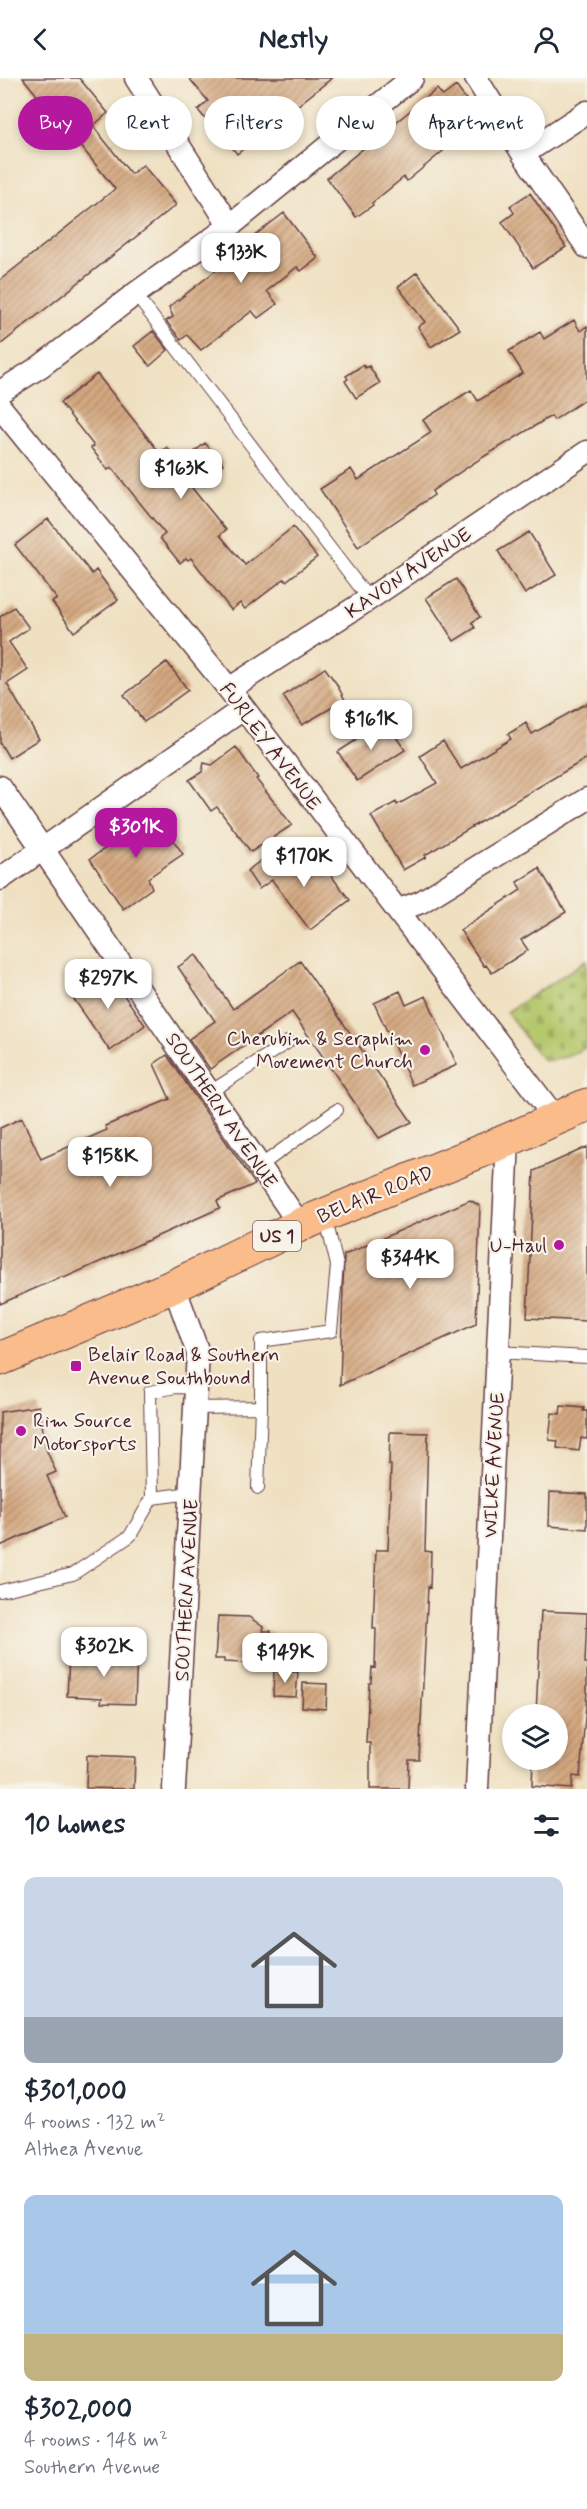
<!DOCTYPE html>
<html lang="en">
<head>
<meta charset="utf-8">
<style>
  :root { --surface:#fff; --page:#f6f6f7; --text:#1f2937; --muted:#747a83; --accent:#b5179e }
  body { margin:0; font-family:Mynerve,sans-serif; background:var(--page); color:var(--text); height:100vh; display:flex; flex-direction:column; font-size:22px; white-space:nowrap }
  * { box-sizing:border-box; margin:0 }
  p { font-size:20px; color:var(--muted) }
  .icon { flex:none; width:33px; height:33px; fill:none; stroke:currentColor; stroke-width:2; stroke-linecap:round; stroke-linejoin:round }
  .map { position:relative; height:1711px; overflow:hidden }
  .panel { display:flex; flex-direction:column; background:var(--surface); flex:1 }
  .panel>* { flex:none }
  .top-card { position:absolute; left:18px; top:18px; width:552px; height:54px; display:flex; gap:12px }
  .buttons { position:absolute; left:502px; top:1626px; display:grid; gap:12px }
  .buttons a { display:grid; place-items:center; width:66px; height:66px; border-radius:50%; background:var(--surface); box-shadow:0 3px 9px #0003; font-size:30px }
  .price { position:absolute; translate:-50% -51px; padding:0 14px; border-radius:12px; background:#fff; color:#222; font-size:20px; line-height:39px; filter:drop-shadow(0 2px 3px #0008) }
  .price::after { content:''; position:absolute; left:50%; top:36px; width:18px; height:14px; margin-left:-9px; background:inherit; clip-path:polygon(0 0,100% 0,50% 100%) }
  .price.current { background:var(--accent); color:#fff }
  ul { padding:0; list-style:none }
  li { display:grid; align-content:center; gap:12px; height:318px; padding:0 24px }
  li span { display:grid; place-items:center; height:186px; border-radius:12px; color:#555 }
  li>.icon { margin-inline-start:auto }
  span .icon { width:108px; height:108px; fill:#fffc; stroke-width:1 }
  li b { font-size:26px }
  h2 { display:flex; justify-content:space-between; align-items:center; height:72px; padding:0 24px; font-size:26px }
  .tag { padding:0 21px; border-radius:27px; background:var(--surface); box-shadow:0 3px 9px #0003; font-size:21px; line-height:54px }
  .tag.current { background:var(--accent); color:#fff }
  header { display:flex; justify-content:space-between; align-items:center; height:78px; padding:0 24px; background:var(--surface); font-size:27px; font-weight:700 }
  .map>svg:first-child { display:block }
  .cemetery { fill:url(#cemetery-stones); stroke:#7e734b; stroke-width:1.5 }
  .building { fill:url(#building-hatch) }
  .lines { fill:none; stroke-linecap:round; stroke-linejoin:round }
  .service-casing { stroke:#633c42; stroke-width:14 }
  .minor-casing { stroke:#633c42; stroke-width:25 }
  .primary-casing { stroke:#633c42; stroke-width:35 }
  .service { stroke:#fff; stroke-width:12 }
  .minor { stroke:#fff; stroke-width:22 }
  .primary { stroke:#fabc8b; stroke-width:33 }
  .poi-dot { fill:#b5179e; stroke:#f7f3e8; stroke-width:2 }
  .labels { text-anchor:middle; stroke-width:4.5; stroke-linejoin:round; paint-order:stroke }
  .shield { fill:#f7f3e8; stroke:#7e5f64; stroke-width:1.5 }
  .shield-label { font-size:18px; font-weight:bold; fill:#4a1f2b }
  .street-label { font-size:20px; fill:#4a1f2b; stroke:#f7f3e8 }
  .poi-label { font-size:20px; fill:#4a1f2b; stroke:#f7f3e8; text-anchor:end }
</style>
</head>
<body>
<header><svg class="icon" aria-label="back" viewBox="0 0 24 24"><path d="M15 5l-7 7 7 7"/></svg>Nestly<svg class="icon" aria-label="person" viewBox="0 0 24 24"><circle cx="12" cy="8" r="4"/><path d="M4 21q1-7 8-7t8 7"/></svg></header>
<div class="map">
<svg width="587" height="1711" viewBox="0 0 587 1711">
  <defs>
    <pattern id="cemetery-stones" width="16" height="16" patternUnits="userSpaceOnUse" patternTransform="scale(1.5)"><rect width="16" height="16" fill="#b3c76b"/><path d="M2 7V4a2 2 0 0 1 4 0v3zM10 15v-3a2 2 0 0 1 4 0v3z" fill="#9baa5d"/></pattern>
    <pattern id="building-hatch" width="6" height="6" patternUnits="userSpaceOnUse" patternTransform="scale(1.5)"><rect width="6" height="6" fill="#d4a981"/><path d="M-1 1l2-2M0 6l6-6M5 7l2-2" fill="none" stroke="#ae896a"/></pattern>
  </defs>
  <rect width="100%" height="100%" fill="#f7f3e8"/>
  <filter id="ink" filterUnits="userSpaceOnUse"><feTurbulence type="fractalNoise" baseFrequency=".0167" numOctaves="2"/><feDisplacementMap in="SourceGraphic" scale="12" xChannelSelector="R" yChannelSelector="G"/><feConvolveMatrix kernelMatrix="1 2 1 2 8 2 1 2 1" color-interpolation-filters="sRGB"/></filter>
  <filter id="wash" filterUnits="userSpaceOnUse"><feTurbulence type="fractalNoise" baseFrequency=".008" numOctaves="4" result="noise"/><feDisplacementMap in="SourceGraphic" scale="24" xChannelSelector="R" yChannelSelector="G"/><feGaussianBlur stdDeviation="1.35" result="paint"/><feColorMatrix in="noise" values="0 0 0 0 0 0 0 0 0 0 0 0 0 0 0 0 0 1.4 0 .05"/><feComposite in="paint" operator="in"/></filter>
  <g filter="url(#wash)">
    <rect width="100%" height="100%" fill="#efe0c1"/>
    <path class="cemetery" d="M587,882V969L566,979L545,983L535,973L507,934Z"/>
    <g id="blocks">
      <path class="building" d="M23,0H79L108,35L93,48L131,96L143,87L176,127L0,267V202L115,111L76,62L68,68L51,47L57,42Z
        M189,0H332L237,76L231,68L229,70L198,32L208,23Z
        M456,8L468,24L460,30L471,44L466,48L471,54L451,71L449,68L407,103L404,99L372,125L373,127L356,139L327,100L437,11L443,18Z
        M530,115L566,169L533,190L502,144L514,135L510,128Z
        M284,135L318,180L301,193L297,189L267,213L277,226L258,240L252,233L201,272L187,257L181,262L166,243L173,239L169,229L218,191L215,188Z
        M417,194L460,251L431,269L418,249L425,244L398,209Z
        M574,242L580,253L587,248V320L554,342L551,338L480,381L432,413L434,417L358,469L320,411L351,391L358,402L429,356L431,354L423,342L471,312L478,323L523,295L509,273L540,254L544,261Z
        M153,253L168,272L150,288L134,268Z
        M363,287L365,290L369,288L380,305L356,320L345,303L348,301L346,298Z
        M97,296L160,375L167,369L180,386L205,365L223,386L192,410L226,452L220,457L245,487L293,449L317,479L286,503L284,501L245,531L240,525L231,532L191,480L188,482L186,480L180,485L160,460L165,456L111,389L108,392L91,370L94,368L60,325Z
        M48,441L92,496L96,492L118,522L74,554L52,524L57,521L15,467Z
        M529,454L556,497L525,516L498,473Z
        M456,501L480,539L472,544L475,550L454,563L426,520Z
        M14,529L29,550L9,564L28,592L7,606L39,661L9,680L0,665V539Z
        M167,584L188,612L144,644L124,617Z
        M325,590L336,605L345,622L302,647L283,618Z
        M587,625V680L425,777L426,779L403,792L371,738L396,724L397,727L437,705L420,678L443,663L461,691L511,661L508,656L526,645L532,656Z
        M385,643L405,672L357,703L338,674Z
        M236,669L258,700L256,701L292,747L251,774L217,729L211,733L189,702L202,694L204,685L212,687Z
        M152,731L183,776L148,800L152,810L123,831L90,781L136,749L133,745Z
        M312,773L350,822L310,852L272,802L259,811L247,793L264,780L273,795Z
        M539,790L566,834L521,862L528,872L492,895L486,887L484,888L460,852L521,812L517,804Z
        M196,877L233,931L300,883L412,1044L379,1060L292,934L210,991L189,961L215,943L178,889Z
        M106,892L145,947L110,973L71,917Z
        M400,913L406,927L426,918L457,987L412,1007L374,925Z
        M167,977L255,1106L217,1123L220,1130L64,1200L63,1198L0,1226V1050L22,1040L41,1081L107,1052L105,1048L170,1021L154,986Z
        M587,1069V1243L527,1240L534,1093Z
        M470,1122L480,1128L476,1246L340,1307L344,1177Z
        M39,1328L46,1371L56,1394L47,1398L65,1439L0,1468V1334Z
        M561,1328L584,1330L583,1333H587V1361L581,1360L579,1373L557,1370L558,1363L549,1362L552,1335L560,1336Z
        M390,1354L428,1355L425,1473L431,1474L430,1510L428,1509L419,1682H409L408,1711H370V1665H366L369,1605H371L372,1589L375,1590L376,1551L373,1550L376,1472H388L391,1387H389Z
        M550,1414L587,1416V1451L549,1448Z
        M541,1533L587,1535L585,1585H587V1614L580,1699L573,1698L572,1711L532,1708L533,1682L558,1683V1636H536Z
        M218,1538L249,1539L263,1549L262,1553H271L270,1586L224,1584V1581H215Z
        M104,1573L137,1575L135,1626L101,1625L102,1620L67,1618L69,1579L103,1580Z
        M274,1593L298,1594L296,1619L273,1618Z
        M303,1605L327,1606L326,1631L302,1629Z
        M87,1677L135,1679L134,1711L86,1710Z"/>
    </g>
  </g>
  <g filter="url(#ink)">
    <use href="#blocks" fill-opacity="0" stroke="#633c42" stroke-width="1.5"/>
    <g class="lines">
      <g class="service-casing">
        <path id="service" d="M135,216L369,521
          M210,1014L288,964
          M260,1088L337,1032
          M498,1274L587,1279
          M196,1330L261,1329V1263L331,1253L337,1187L325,1138
          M258,1410L261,1329
          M152,1420L191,1415
          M0,1513L73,1496L130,1458L152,1420L150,1314L176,1309L197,1310"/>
      </g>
      <g class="minor-casing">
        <path id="minor" d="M136,0L230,148
          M476,0L523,76L587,169
          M523,76L587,34
          M0,314L41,288L135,216L230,148L412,0
          M0,329L229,611L556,1041
          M229,611L369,521L587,374
          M0,709L300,1147
          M0,801L243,631
          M399,832L421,824L587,721
          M174,1208L198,1275L174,1711
          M477,1711L508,1062"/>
      </g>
      <g class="primary-casing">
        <path id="primary" d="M0,1281L174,1208L300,1147L508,1062L587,1027"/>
      </g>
      <use href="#service" class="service"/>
      <use href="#minor" class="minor"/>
      <use href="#primary" class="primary"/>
    </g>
  </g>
  <g class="poi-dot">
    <circle cx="425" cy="972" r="6"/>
    <circle cx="559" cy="1167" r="6"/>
    <rect x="70" y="1282" width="12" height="12" rx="3"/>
    <circle cx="21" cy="1353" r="6"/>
  </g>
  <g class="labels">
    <rect class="shield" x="253" y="1143" width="48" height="30" rx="4.5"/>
    <g class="shield-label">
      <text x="277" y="1164">US 1</text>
    </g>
    <g class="street-label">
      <text transform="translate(408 494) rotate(-34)" y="7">KAVON AVENUE</text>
      <text transform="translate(271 668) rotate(53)" y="7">FURLEY AVENUE</text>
      <text transform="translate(222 1032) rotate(56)" y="7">SOUTHERN AVENUE</text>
      <text transform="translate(375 1116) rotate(-22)" y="7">BELAIR ROAD</text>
      <text transform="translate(493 1387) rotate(-87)" y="7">WILKE AVENUE</text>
      <text transform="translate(186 1512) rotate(-87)" y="7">SOUTHERN AVENUE</text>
    </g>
    <g class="poi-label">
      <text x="413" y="967">Cherubim &amp; Seraphim<tspan x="413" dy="23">Movement Church</tspan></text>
      <text x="547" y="1174">U-Haul</text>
      <text x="88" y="1283" text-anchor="start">Belair Road &amp; Southern<tspan x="88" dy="23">Avenue Southbound</tspan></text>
      <text x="33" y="1349" text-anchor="start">Rim Source<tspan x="33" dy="23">Motorsports</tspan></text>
    </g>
  </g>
</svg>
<div class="buttons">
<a><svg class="icon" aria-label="layers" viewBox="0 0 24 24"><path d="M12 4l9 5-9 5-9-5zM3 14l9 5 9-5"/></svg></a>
</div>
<b class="price" style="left:241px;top:206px">$133K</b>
<b class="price" style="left:181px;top:422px">$163K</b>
<b class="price" style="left:371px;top:673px">$161K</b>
<b class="price current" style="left:136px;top:781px">$301K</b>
<b class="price" style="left:304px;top:810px">$170K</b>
<b class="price" style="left:108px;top:932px">$297K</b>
<b class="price" style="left:110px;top:1110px">$158K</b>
<b class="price" style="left:410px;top:1212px">$344K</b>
<b class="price" style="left:104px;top:1600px">$302K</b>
<b class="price" style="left:285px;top:1606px">$149K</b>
<div class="top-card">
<a class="tag current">Buy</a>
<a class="tag">Rent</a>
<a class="tag">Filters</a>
<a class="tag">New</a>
<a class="tag">Apartment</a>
</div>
</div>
<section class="panel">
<h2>10 homes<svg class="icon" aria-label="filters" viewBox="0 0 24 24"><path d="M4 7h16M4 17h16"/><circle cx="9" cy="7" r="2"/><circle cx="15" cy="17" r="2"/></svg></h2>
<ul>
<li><span style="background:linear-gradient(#c9d6e8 75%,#9aa5b1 0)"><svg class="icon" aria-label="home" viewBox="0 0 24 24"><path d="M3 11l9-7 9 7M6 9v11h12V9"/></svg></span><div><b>$301,000</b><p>4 rooms · 132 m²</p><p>Althea Avenue</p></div></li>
<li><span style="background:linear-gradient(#a9c7e8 75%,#c2b280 0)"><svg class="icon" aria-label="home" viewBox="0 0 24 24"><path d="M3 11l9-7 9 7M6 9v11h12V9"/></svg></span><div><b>$302,000</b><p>4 rooms · 148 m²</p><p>Southern Avenue</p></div></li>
</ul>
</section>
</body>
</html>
